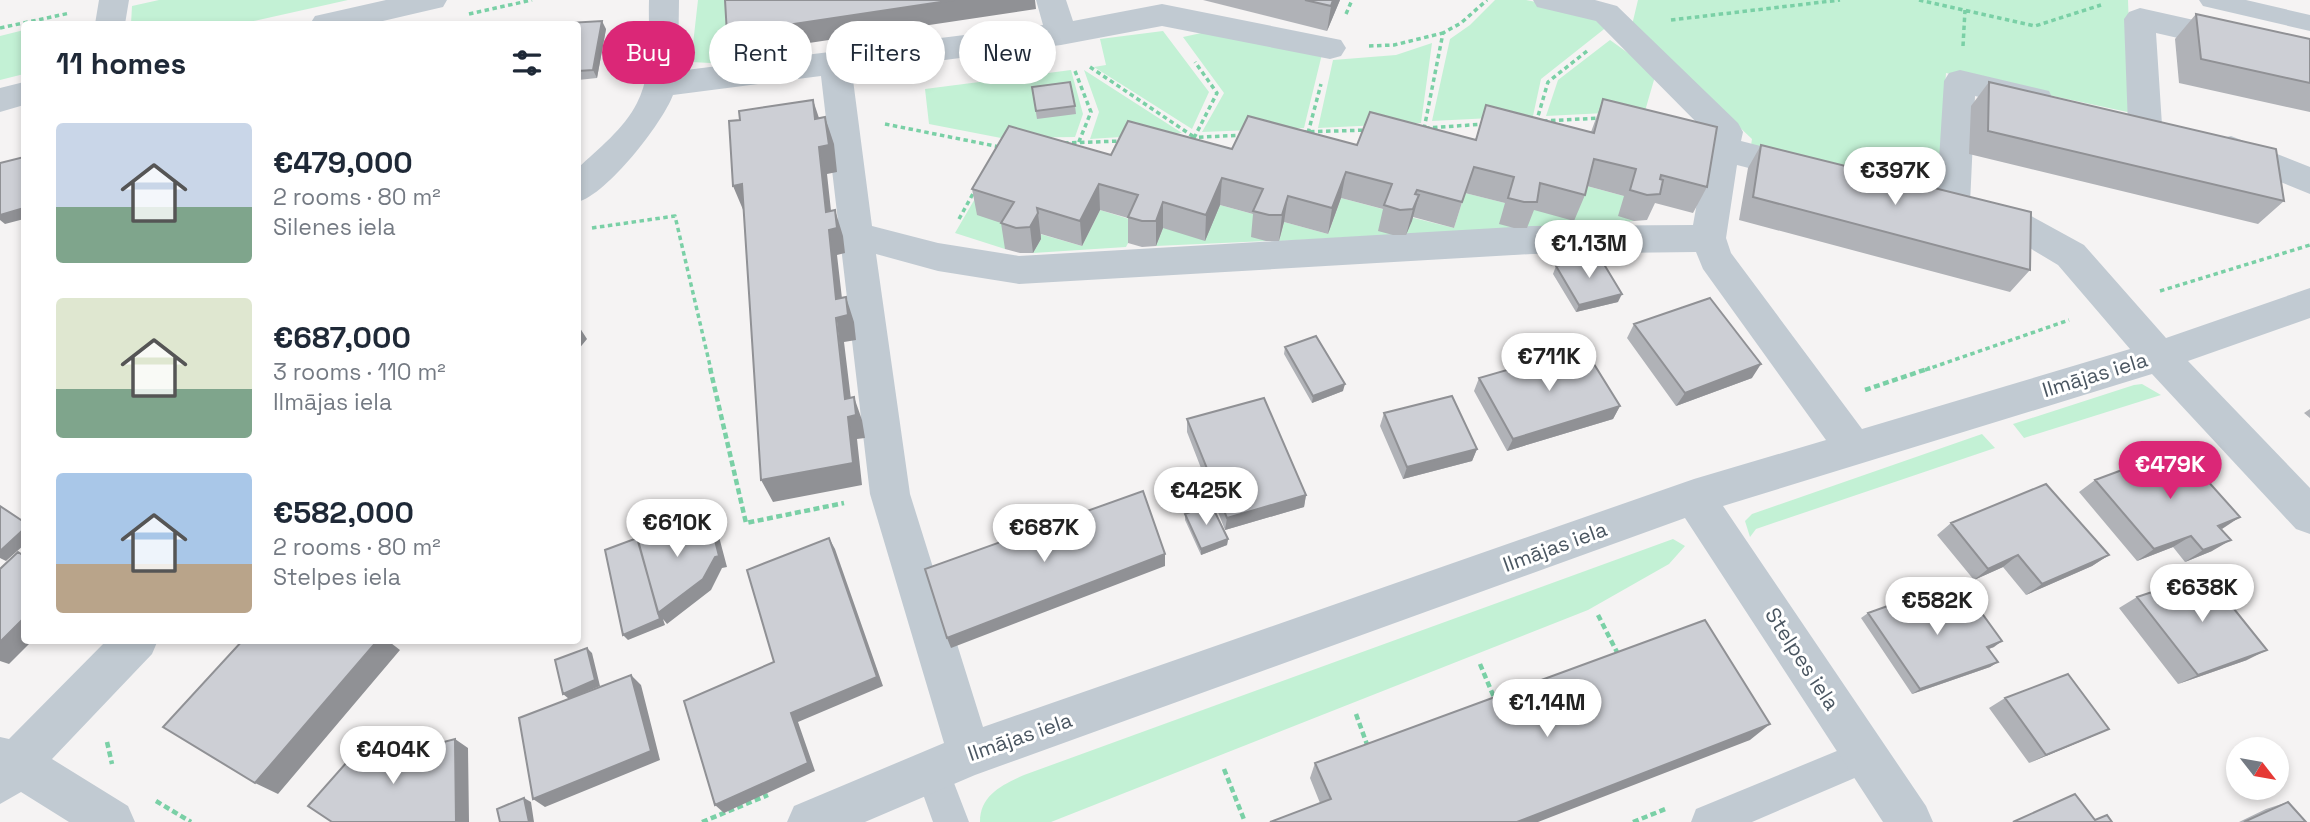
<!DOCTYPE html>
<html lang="en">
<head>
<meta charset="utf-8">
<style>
  :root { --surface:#fff; --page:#f6f6f7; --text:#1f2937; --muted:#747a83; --accent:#db2777 }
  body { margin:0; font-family:"Space Grotesk",sans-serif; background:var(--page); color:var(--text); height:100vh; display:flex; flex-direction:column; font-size:26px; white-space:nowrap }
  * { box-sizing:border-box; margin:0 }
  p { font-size:23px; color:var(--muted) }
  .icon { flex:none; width:38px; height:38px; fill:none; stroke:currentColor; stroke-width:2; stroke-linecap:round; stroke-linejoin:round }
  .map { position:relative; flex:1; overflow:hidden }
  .side { position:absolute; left:21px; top:21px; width:560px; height:623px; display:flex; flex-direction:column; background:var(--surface); border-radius:7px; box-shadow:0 4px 10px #0003 }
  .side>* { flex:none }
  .guide { position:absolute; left:602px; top:21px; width:665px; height:63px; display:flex; gap:14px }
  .needle { width:46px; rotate:121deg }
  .tools { position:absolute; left:2226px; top:737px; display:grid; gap:14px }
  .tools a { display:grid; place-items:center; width:63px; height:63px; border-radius:50%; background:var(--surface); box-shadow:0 4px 10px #0003; font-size:35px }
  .price { position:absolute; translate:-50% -60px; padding:0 16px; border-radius:24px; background:#fff; color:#222; font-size:23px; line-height:46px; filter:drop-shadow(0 2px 4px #0008) }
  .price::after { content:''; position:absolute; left:50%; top:42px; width:21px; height:16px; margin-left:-10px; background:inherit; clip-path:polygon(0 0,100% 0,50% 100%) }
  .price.current { background:var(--accent); color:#fff }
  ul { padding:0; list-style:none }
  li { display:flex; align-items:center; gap:21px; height:175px; padding:0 35px }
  li span { display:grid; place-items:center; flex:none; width:196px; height:140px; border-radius:7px; color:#555 }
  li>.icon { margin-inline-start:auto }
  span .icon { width:84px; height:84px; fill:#fffc; stroke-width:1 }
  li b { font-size:30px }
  h2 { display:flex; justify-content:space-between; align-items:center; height:84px; padding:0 35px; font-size:30px }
  .pill { padding:0 24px; border-radius:32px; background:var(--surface); box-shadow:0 4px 10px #0003; font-size:24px; line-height:63px }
  .pill.current { background:var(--accent); color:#fff }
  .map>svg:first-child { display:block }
  .green { fill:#c3f1d5 }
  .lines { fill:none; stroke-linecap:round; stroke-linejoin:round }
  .path-far1 { stroke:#7ad0a6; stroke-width:3.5; stroke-dasharray:4.5 3.5; stroke-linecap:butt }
  .path { stroke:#7ad0a6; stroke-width:4.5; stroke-dasharray:6 3.5; stroke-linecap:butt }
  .service { fill:#c1cad2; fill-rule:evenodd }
  .minor { fill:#c1cad2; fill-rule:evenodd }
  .tertiary { fill:#c1cad2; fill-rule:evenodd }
  .wall { fill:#b0b2b7 }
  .shaded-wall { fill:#909195 }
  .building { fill:#cdcfd5; stroke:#909195; stroke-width:2 }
  .labels { text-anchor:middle; stroke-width:6; stroke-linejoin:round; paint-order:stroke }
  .street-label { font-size:21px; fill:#4a5661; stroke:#fff }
</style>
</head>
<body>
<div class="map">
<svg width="2310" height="822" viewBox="0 0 2310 822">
  <rect width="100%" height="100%" fill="#f5f3f3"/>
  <path class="green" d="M159,0H348L240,24H131L132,6Z
    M698,0H731L735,54L747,53L744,60L729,64L691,62Z
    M1495,0H1526L1600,15L1608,26L1541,79L1533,116L1432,121L1450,39L1470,25Z
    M1638,0H2128L2132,113L1946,73L1938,196L1750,152L1752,139L1632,25Z
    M24,30V74L0,80V36Z
    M1215,30L1322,54L1304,128L1202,132L1224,93L1183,37Z
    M1163,31L1209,92L1192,129L1094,67L1106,65L1100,39Z
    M1610,40L1656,73L1645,111L1546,116L1558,80Z
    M1432,43L1421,123L1318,128L1333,60L1396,55Z
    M1071,70L1083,114L1075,137L1001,138L929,124L925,89Z
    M1084,70L1182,133L1090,139L1099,112Z
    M1002,152L1018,228L1005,249L955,233Z
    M1583,185L1624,196L1634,221L1527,228L1530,209Z
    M1465,193L1505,203L1514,228L1406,235L1411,222L1410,217L1454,228Z
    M1341,198L1386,210L1393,235L1279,241L1284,222L1328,234Z
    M1220,205L1260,216L1266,241L1156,246L1163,228Z
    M1100,210L1139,222L1126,247L1033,253L1041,239L1040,234L1082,246Z
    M2142,384L2161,395L2024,438L2013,424L2134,385Z
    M1982,434L1995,448L1756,529L1750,537L1745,521L1752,514Z
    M1673,539L1685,546L1669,564L1588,610L1051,822H980C980,795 1002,785 1024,775Z"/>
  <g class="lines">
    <path class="path-far1" d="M1919,0L2035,26L2101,5
      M469,14L532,0
      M1346,14L1352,0
      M1671,20L1840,0
      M0,28L70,13
      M1369,46L1394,45L1443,33
      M1963,46L1965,10
      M1090,67L1194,137
      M1075,71L1091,112L1078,144
      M1543,121L1601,118
      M1536,123L1548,82L1587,51
      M885,124L1000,147
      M1425,128L1486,124
      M1424,129L1443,33L1461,23L1487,0
      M1302,132L1367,130
      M1308,133L1321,84
      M1183,138L1244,135
      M1194,138L1217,93L1195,62
      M1064,143L1122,141
      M959,219L975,190
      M592,228L675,216L711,370
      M2160,291L2310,245
      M1925,370L2069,320"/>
    <path class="path" d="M710,368L746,523L844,503
      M1865,390L1930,368
      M1598,615L1620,658
      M1480,664L1496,702
      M1356,714L1369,750
      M107,742L112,764
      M1224,769L1245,822
      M156,801L191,822
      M702,822L768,795
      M1633,822L1668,808"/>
    <path class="service" d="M2199,0H2246L2310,15V31L2203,6Z
      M1866,739L1878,744L1883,756L1878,768L1752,822H1691L1696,809Z
      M932,752L944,757L969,822H933L914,769L920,757Z"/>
    <path class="minor" d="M99,0H129L125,24H95Z
      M649,0H679L678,71L1043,25L1036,0H1066L1073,21L1162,4L1341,40L1346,48L1341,56L1330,59L1162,26L1061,45L852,72L872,226L938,243L1019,256L1532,226L1693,225L1709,135L1596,21L1537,7L1533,0H1595L1617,6L1738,123L1743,132L1741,141L1816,160L1821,169L1816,178L1804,182L1737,165L1726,238L1731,253L1862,429L2130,349L2058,265L2003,232L1969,223L1965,216L1953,220L1941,216L1936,207L1944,81L1949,73L1960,70L2049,91L2053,99L2049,107L2037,111L1975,96L1970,204L1981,201L2024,212L2084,245L2166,338L2310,288V318L2188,361L2310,488V534L2296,529L2152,374L1723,506L1926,806L1933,822H1883L1685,518L975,775L865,822H787L794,806L944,743L870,494L821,76L673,95C662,124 607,194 578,202V168C598,149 624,129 637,103C653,73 648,33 649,0ZM1696,252L1703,269L1826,440L1694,479L983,727L910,494L876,254L938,271L1019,284L1532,254Z
      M2140,8L2310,46V68L2156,33L2162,125L2157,133L2145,137L2133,133L2128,125L2124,19L2129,12Z
      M2231,136L2310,167V194L2219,157L2214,148L2219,139Z
      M107,640H158L152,654L52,759L128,806L135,822H69L21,792L0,804V737L9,739Z"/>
    <path class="tertiary" d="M386,0H447L443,7L370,24H310L315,16Z
      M24,82V105L0,112V88Z"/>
  </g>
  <path class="wall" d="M1203,0H1340L1327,31Z
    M2196,14L2310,39V112L2179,83L2175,39Z
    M578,24L606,29L597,78L578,80Z
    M1989,82L2284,201L2258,224L1969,154L1971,106Z
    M1032,87L1075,106L1076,114L1037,119Z
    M1603,99L1707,187L1693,213L1655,203L1647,220L1634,221L1618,216L1624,196L1587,186L1585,195L1574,221L1534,210L1527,228H1514L1499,224L1505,203L1465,193L1454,228L1413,217L1406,235H1393L1378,231L1383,209L1341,198L1328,234L1284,222L1279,241H1266L1251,237L1253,214L1220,205L1205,241L1163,228L1156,246L1142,247L1128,243V218L1100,210L1082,246L1041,234V239L1033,253H1020L1005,249L1001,223L977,215L972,189L1111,155L1476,140L1591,132Z
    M1761,145L2030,270L2010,292L1739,220L1748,168Z
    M1556,266L1618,302L1576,312L1553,274Z
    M1634,324L1752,378L1676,406L1627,338Z
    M1285,347L1343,391L1312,403L1284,354Z
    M1479,378L1620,406L1613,419L1507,451L1474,391Z
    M2310,409V418L2304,413Z
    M1384,413L1477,449L1472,461L1403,479L1380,426Z
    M1187,419L1306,495L1304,507L1225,530L1187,432Z
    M2095,480L2221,529L2212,551L2185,562L2173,547L2137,561L2079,492Z
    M1185,514L1228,539L1227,545L1201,555L1185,520Z
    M1951,523L2109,555L2092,566L2026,595L2003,567L1974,580L1937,535Z
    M2137,597L2247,660L2178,684L2119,608Z
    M1952,609L1994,647L1989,649L1998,662L1990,667L1912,694L1861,618L1868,613Z
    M2005,698L2109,729L2091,737L2029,763L1989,708Z
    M1750,740L1320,803L1310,778L1315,763Z
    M2288,802L2306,822H2239L2266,809Z"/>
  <path class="shaded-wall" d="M954,0H1035L1036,9L735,54L727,34Z
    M1333,0H1340L1327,31L1331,6Z
    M602,21L606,29L597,78L593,70Z
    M813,100L822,127L815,119Z
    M825,117L834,144L837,172L827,174L833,229L835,210L843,236L845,253L837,255L844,316L846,297L854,322L856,340L844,342L853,416L854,397L862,420L865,438L857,439L862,485L773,502L761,480L845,399L819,147Z
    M1346,172L1341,198L1328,234L1332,208Z
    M1222,178L1220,205L1205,241L1206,215Z
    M742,184L744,212L733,186Z
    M1099,184L1100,210L1082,246L1080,221Z
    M1419,195L1412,221L1406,235L1413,209Z
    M1288,196L1284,222L1279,241L1282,215Z
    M1163,202V228L1156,246V221Z
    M24,208V219L5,224L0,220V215Z
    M1038,213L1041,239L1033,253L1030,227Z
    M1622,294L1618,302L1576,312L1579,305Z
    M578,325L587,339L578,350Z
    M1761,364L1752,378L1676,406L1685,393Z
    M1345,384L1343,391L1312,403L1313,396Z
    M1620,406L1613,419L1507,451L1513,439Z
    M1477,449L1472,461L1403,479L1407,467Z
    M1306,495L1304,507L1225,530L1227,518Z
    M2240,517L2222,529L2218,526Z
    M710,521L718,533L727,567L722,568L711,590L667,624L663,619L665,625L628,640L623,635L637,538Z
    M24,529V545L6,561L0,558V551Z
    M2191,536L2173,547L2137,561L2154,549Z
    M829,538L835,549L883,686L798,722L815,771L724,813L715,805L791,713Z
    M1228,539L1227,545L1201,555V549Z
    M2231,540L2212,551L2185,562L2203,550Z
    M1165,554V566L951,648L947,638Z
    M2018,555L2003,567L1974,580L1988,569Z
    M2109,555L2092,566L2026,595L2042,584Z
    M24,618V640H33L9,664L0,661V642Z
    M378,640H387L400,650L278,794L255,783Z
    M2002,641L1994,647L1979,652L1987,647Z
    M587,648L592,653L600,686L569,699L563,694Z
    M2267,650L2247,660L2178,684L2198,675Z
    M1998,662L1990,667L1912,694L1920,689Z
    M631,675L641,685L660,760L545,807L533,799Z
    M1770,724L1750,740L1538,822H1517Z
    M2109,729L2091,737L2029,763L2046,755Z
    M455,739L468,748L469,822H456Z
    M524,798L531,802L534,822H529Z"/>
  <path class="building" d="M725,0H954L727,34Z
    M1305,0H1333L1331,6Z
    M2196,14L2310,39V83L2201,59Z
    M602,21L593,70L578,71V24H551Z
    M1070,82L1075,106L1036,111L1032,87Z
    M1989,82L2276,149L2284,201L1988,131Z
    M1603,99L1717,127L1707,187L1661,175L1660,179L1663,180L1660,194L1647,195L1630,190L1636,169L1594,159L1585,195L1540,183L1537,202H1524L1508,198L1514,177L1474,167L1462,202L1417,190L1415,194L1419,195L1413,209L1400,210L1384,205L1392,184L1346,172L1332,208L1288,196L1282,215H1269L1253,211L1263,189L1222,178L1206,215L1163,202L1156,221H1142L1128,217L1138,195L1099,184L1080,221L1037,208L1038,213L1030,227L1016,228L1001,223L1014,202L972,189L1009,126L1111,155L1128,121L1232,149L1248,116L1357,145L1370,112L1476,140L1486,105L1594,133Z
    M813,100L815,119L825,117L829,145L819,147L826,212L835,210L837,228L829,230L836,299L846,297L848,315L836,318L845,399L854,397L856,415L848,417L853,463L761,480L742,184L733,186L729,121L740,120L739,111Z
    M1761,145L2031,212L2030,270L1753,197Z
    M24,157V208L0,215V163Z
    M1599,256L1622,294L1579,305L1556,266Z
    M1710,298L1761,364L1685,393L1634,324Z
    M1316,336L1345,384L1313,396L1285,347Z
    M1584,348L1620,406L1513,439L1479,378Z
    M1452,396L1477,449L1407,467L1384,413Z
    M1264,398L1306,495L1227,518L1187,419Z
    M2179,449L2240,517L2218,526L2231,540L2203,550L2191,536L2154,549L2095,480Z
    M2046,484L2109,555L2042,584L2018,555L1988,569L1951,523Z
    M1143,491L1165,554L947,638L925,569Z
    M1211,504L1228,539L1201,549L1185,514Z
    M0,506L24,522V529L0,551Z
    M710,521L719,556L715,557L703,579L658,613L636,533Z
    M637,538L660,619L623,635L605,550Z
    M829,538L877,677L791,713L808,763L715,805L684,701L774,662L747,570Z
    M18,552L24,556V618L0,642V569Z
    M2206,574L2267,650L2198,675L2137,597Z
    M1938,588L1952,609L1973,601L2002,641L1987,647L1998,662L1920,689L1868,613Z
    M1705,620L1770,724L1517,822H1270L1331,799L1315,763Z
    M243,640H378L255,783L163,727Z
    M587,648L595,680L563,694L555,660Z
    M2068,674L2109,729L2046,755L2005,698Z
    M631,675L651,751L533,799L519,718Z
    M370,736L398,754L455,739L456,822H332L308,806Z
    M2075,794L2095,820L2107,815L2112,822H2013Z
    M524,798L529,822H500L497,809Z
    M2288,802L2306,822H2244Z"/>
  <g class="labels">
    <g class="street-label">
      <text transform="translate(2095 375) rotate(-17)" y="7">Ilmājas iela</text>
      <text transform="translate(1555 547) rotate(-20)" y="7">Ilmājas iela</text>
      <text transform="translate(1802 659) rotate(57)" y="7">Stelpes iela</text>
      <text transform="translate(1020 737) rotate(-19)" y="7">Ilmājas iela</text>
    </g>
  </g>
</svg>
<div class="tools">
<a><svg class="needle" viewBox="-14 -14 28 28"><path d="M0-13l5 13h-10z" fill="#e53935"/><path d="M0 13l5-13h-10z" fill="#747a83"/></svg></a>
</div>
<b class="price" style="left:1895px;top:207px">€397K</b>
<b class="price" style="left:1589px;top:280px">€1.13M</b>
<b class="price" style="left:1549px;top:393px">€711K</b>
<b class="price current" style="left:2170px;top:501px">€479K</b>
<b class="price" style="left:1206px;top:527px">€425K</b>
<b class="price" style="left:677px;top:559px">€610K</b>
<b class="price" style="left:1044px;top:564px">€687K</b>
<b class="price" style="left:2202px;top:624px">€638K</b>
<b class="price" style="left:1937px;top:637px">€582K</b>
<b class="price" style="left:1547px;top:739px">€1.14M</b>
<b class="price" style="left:393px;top:786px">€404K</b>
<div class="guide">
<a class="pill current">Buy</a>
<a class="pill">Rent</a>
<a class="pill">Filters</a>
<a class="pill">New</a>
</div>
<section class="side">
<h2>11 homes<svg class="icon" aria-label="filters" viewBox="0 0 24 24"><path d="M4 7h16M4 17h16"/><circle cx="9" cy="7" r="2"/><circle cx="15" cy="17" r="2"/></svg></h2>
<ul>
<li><span style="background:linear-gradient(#c9d6e8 60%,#7fa58c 0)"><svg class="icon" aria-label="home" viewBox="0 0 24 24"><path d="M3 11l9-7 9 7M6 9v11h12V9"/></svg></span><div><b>€479,000</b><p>2 rooms · 80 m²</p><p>Silenes iela</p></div></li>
<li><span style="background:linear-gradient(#dfe7d0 65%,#7fa58c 0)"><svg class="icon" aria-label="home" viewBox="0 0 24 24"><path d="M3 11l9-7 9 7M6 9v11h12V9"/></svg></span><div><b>€687,000</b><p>3 rooms · 110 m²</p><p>Ilmājas iela</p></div></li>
<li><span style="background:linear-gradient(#a9c7e8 65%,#b9a48a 0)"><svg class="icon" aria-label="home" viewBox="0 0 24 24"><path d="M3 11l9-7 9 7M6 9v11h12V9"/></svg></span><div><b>€582,000</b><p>2 rooms · 80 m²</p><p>Stelpes iela</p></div></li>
</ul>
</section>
</div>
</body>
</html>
